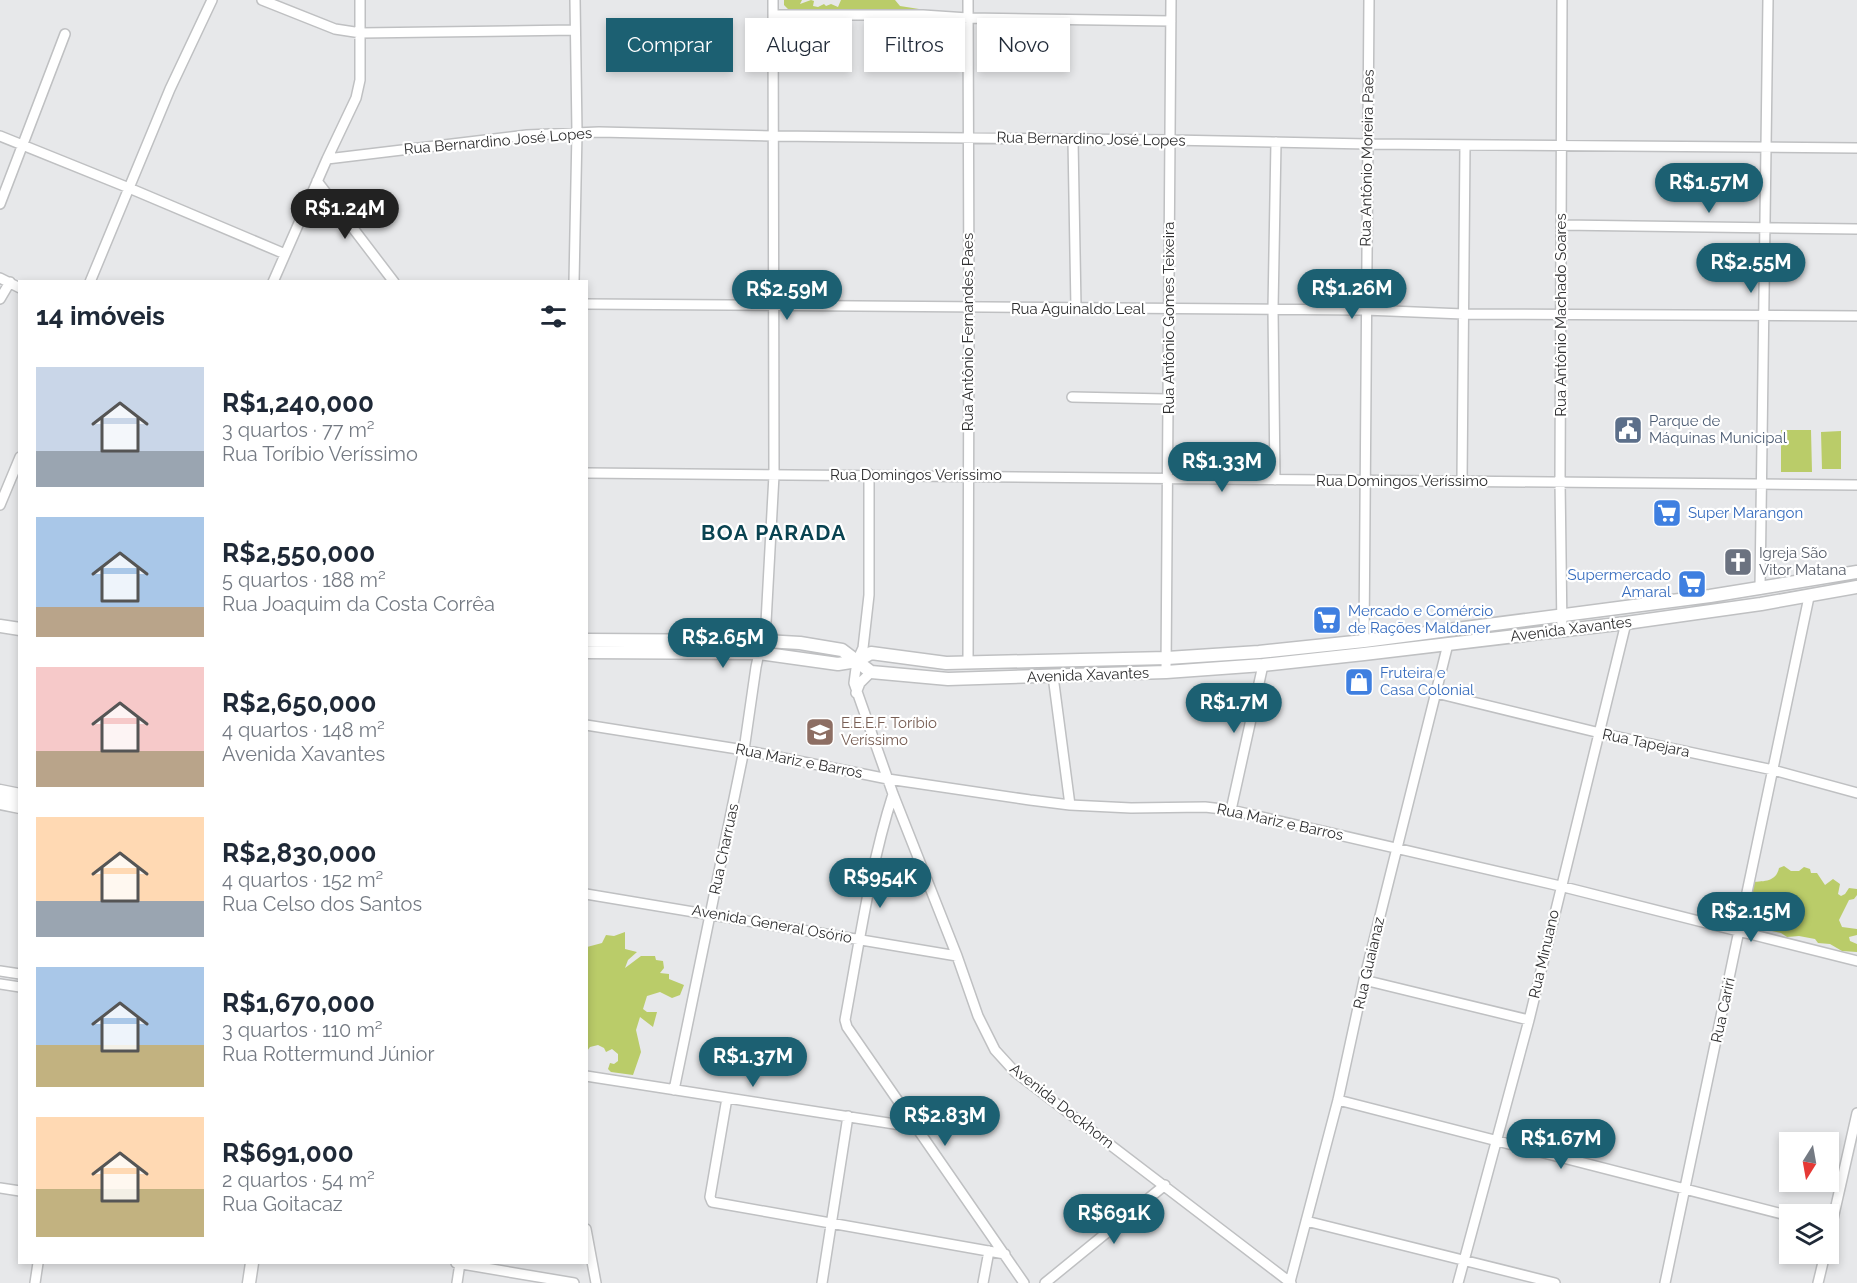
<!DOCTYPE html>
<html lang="pt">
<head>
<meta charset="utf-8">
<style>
  :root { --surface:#fff; --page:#f6f6f7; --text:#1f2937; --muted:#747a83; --accent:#1c6072 }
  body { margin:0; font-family:Raleway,sans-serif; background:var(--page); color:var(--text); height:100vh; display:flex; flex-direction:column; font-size:22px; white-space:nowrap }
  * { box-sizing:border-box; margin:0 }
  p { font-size:20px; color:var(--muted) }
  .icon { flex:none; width:33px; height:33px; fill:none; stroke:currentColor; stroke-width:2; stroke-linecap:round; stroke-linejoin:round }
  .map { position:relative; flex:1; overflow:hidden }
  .details { position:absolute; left:18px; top:280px; width:570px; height:984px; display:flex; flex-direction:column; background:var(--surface); border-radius:0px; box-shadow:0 3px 9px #0003 }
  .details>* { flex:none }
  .guide { position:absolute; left:606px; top:18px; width:570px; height:54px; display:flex; gap:12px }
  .needle { width:39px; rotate:191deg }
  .buttons { position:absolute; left:1779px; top:1132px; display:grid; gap:12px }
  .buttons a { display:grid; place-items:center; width:60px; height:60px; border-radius:0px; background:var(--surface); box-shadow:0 3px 9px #0003; font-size:30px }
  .price { position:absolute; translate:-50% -51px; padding:0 14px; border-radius:21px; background:var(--accent); color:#fff; font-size:20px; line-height:39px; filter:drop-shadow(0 2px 3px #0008) }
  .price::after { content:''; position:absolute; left:50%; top:36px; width:18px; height:14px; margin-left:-9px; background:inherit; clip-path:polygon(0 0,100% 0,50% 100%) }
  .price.selected { background:#222; color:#fff }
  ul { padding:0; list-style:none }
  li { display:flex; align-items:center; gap:18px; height:150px; padding:0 18px }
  li span { display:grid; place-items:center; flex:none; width:168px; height:120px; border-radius:0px; color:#555 }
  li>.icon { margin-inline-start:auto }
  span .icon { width:72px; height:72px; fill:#fffc; stroke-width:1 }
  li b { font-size:26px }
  h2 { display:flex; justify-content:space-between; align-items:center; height:72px; padding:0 18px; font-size:26px }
  .tag { padding:0 21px; border-radius:0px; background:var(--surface); box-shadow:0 3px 9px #0003; font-size:21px; line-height:54px }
  .tag.selected { background:var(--accent); color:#fff }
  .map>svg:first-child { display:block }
  .green { fill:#bacc69 }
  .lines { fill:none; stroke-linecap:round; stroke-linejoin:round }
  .minor-casing { stroke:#bfc0c2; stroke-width:12 }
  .major-casing { stroke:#bfc0c2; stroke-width:15 }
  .minor { stroke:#fff; stroke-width:9 }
  .major { stroke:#fff; stroke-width:12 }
  .labels { text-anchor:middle; stroke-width:4.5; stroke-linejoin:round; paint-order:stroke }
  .street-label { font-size:15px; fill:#2f2f30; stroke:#fff }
  .service-label { font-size:15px; fill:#4e5e75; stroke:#fff; text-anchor:start }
  .shop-label { font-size:15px; fill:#366cbe; stroke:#fff; text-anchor:start }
  .worship-label { font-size:15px; fill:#5b616d; stroke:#fff; text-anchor:start }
  .education-label { font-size:15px; fill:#785e54; stroke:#fff; text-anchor:start }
  .district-label { font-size:21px; font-weight:bold; letter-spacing:1.5px; fill:#094351; stroke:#fff }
</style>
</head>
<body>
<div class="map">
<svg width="1857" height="1283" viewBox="0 0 1857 1283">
  <rect width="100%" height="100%" fill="#e7e8ea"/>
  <path class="green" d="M784,0H802L800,4L811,0L814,1L813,6L818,7L824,4L826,6L831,4L838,7L841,0H895L900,6L919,9L917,13H805L795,10L791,12L784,5Z
    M1781,430H1811L1812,472H1781Z
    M1841,431V469H1822L1821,432Z
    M1784,866L1791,871H1799L1804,867L1810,869L1811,873H1817L1825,885L1833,879L1840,884L1838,894L1841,896L1845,894L1849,888L1857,889V895L1854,899L1849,900L1839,920L1842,927L1857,929V935L1849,937L1850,941L1857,944V952L1842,951L1830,944L1818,943L1815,939L1799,936L1787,937L1781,933L1772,931H1751L1745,925L1753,882C1764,881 1776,882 1779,868Z
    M625,932V949L637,952L628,960L625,968L641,956H655L656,960L663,961L664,968L660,973L669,974V979L684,985L680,995L672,998L660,992L647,996L643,1009L647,1012H657L653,1027L640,1017L636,1030L641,1052L633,1075L611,1072L608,1069L610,1063L614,1064L618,1061V1054L612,1049L606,1052L604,1048L598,1045L590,1047L587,1051V947L602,943L606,935L614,936Z"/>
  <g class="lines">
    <g class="minor-casing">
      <path id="minor" d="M262,0L335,29L361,33L575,30
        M1562,0L1560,481L1562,631
        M774,15H923L968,18L1171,21
        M0,136L129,188L285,254
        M1073,140L1076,308
        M327,159L527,135L599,132L773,136L1170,140L1368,144L1857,148
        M317,181L394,282
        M0,204L65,34
        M1561,225L1857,229
        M0,278L20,288
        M90,282L170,89L212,0
        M273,282L327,159L356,98L360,80V0
        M574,282L577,132L575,0
        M0,299L10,282
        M586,304L1366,310L1463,314L1857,316
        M1072,397L1167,399
        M586,473L1857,485
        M869,474V595L863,648L857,661L854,683L893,794L957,956L978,1016L995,1050L1015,1072L1291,1283
        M1275,480L1273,309L1276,142
        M1462,481L1465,145
        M0,505L20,457
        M1760,589L1768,0
        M1364,641L1369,0
        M968,663L969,308L968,0
        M1166,672L1171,0
        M1053,676L1070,805
        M856,693L860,683L871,672
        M1436,693L1600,733L1773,770L1857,793
        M586,725L744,750L888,779L1030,800L1070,805L1131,808L1205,807L1231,810L1560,886L1857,961
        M893,794C870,866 859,945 845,1020L847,1027L1024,1283
        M1231,810L1263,665
        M586,894L957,956
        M0,971L20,974
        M1364,980L1529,1020
        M0,984L20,987
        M586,1076L914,1127
        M674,1090L744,750L756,667L759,653L765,641L774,475L773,0
        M727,1098L710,1197L712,1202L1005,1254
        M1338,1100L1790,1216
        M0,1188L20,1191
        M1306,1221L1555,1283
        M586,1229L596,1283
        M1828,1241L1857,1113
        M456,1263L574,1283
        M1290,1282L1338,1100L1364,980L1448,644
        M35,1283L38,1263
        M457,1283L460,1263
        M822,1283L848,1116
        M983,1283L989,1251
        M1045,1283L1165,1185
        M1458,1283L1529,1020L1626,623
        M1665,1283L1809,597
        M1818,1283L1825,1254"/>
    </g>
    <g class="major-casing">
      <path id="major" d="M0,626L20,629
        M586,640L765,641L800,643L842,650L871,672L948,679L1166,672L1263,665L1364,654L1626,623L1761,604L1857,587
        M586,652L759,653L838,664L857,661L871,653L946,663L1167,658L1259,652L1364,641L1710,596L1857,572
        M0,791L20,795
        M0,803L20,807
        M249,1283L252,1263"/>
    </g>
    <use href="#minor" class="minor"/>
    <use href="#major" class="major"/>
  </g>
  <defs>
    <g id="civic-square" transform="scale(1.5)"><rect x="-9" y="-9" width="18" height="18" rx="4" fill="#5c6f8a" stroke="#fff"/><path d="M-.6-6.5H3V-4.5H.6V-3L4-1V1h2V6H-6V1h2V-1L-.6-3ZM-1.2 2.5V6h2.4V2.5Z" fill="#fff"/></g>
    <g id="supermarket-square" transform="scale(1.5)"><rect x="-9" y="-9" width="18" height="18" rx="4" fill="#3f7fe0" stroke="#fff"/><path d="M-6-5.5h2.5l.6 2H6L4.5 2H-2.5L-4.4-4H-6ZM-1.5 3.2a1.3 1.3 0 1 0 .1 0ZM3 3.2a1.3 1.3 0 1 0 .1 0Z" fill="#fff"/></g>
    <g id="church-square" transform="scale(1.5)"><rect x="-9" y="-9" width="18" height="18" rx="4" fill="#6b7280" stroke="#fff"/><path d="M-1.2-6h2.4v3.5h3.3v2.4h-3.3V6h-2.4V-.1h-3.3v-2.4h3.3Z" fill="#fff"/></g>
    <g id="shop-square" transform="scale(1.5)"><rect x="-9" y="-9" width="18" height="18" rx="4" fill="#3f7fe0" stroke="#fff"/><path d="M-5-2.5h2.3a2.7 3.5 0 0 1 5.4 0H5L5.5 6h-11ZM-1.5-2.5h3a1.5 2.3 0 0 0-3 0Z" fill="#fff"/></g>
    <g id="school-square" transform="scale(1.5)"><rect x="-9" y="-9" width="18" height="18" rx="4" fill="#8d6e63" stroke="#fff"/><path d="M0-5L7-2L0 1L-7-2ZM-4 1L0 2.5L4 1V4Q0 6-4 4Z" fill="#fff"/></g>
  </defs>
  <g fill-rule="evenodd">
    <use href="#civic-square" x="1628" y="430"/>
    <use href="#supermarket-square" x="1667" y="513"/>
    <use href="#church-square" x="1738" y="562"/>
    <use href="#supermarket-square" x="1692" y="584"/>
    <use href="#supermarket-square" x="1327" y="620"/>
    <use href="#shop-square" x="1359" y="682"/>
    <use href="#school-square" x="820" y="732"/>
  </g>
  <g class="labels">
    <g class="street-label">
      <text transform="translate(1091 139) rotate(1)" y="5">Rua Bernardino José Lopes</text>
      <text transform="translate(498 141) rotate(-5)" y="5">Rua Bernardino José Lopes</text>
      <text transform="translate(1367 158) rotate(-89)" y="5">Rua Antônio Moreira Paes</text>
      <text x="1078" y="314">Rua Aguinaldo Leal</text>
      <text transform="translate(1561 315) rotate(-90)" y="5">Rua Antônio Machado Soares</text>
      <text transform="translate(1169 318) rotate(-90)" y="5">Rua Antônio Gomes Teixeira</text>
      <text transform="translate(968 332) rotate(-90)" y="5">Rua Antônio Fernandes Paes</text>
      <text x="916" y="480">Rua Domingos Veríssimo</text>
      <text x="1402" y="486">Rua Domingos Veríssimo</text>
      <text transform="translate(1571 629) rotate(-7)" y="5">Avenida Xavantes</text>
      <text transform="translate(1088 675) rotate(-2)" y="5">Avenida Xavantes</text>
      <text transform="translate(1646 743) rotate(12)" y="5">Rua Tapejara</text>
      <text transform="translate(799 761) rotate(11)" y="5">Rua Mariz e Barros</text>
      <text transform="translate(1280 822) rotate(12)" y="5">Rua Mariz e Barros</text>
      <text transform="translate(724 849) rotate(-78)" y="5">Rua Charruas</text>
      <text transform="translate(772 924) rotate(10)" y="5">Avenida General Osório</text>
      <text transform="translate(1544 954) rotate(-77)" y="5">Rua Minuano</text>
      <text transform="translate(1369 963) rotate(-77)" y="5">Rua Guaianaz</text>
      <text transform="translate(1723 1010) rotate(-78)" y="5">Rua Cariri</text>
      <text transform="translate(1062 1106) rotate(38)" y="5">Avenida Dockhorn</text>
    </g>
    <g class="service-label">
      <text x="1649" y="426">Parque de<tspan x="1649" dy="17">Máquinas Municipal</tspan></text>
    </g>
    <g class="shop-label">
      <text x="1688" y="518">Super Marangon</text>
      <text x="1671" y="580" text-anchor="end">Supermercado<tspan x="1671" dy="17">Amaral</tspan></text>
      <text x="1348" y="616">Mercado e Comércio<tspan x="1348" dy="17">de Rações Maldaner</tspan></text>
      <text x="1380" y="678">Fruteira e<tspan x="1380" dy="17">Casa Colonial</tspan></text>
    </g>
    <g class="worship-label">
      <text x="1759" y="558">Igreja São<tspan x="1759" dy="17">Vitor Matana</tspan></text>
    </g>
    <g class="education-label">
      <text x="841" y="728">E.E.E.F. Toríbio<tspan x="841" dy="17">Veríssimo</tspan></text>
    </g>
    <g class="district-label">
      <text x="774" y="540">BOA PARADA</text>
    </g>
  </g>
</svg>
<div class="buttons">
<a><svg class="needle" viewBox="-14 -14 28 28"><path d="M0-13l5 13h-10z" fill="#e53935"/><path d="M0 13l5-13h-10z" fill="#747a83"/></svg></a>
<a><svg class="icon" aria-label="layers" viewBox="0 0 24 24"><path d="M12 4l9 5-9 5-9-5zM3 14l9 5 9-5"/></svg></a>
</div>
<b class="price" style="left:1709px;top:214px">R$1.57M</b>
<b class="price selected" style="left:345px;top:240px">R$1.24M</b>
<b class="price" style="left:1751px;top:294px">R$2.55M</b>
<b class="price" style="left:1352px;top:320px">R$1.26M</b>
<b class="price" style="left:787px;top:321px">R$2.59M</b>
<b class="price" style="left:1222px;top:493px">R$1.33M</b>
<b class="price" style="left:723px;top:669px">R$2.65M</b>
<b class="price" style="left:1234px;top:734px">R$1.7M</b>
<b class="price" style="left:880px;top:909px">R$954K</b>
<b class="price" style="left:1751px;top:943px">R$2.15M</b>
<b class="price" style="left:753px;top:1088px">R$1.37M</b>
<b class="price" style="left:945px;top:1147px">R$2.83M</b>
<b class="price" style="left:1561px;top:1170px">R$1.67M</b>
<b class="price" style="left:1114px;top:1245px">R$691K</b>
<div class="guide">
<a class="tag selected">Comprar</a>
<a class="tag">Alugar</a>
<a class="tag">Filtros</a>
<a class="tag">Novo</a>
</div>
<section class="details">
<h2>14 imóveis<svg class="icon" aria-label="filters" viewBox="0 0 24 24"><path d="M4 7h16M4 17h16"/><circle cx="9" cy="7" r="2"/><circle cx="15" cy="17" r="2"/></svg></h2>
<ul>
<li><span style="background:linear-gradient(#c9d6e8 70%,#9aa5b1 0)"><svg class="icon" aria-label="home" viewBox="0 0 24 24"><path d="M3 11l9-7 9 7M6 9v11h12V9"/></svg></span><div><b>R$1,240,000</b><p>3 quartos · 77 m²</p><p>Rua Toríbio Veríssimo</p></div></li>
<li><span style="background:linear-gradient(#a9c7e8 75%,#b9a48a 0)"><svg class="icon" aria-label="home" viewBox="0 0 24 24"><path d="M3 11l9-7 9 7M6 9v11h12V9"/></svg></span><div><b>R$2,550,000</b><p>5 quartos · 188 m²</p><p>Rua Joaquim da Costa Corrêa</p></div></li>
<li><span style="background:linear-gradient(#f6c9c9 70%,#b9a48a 0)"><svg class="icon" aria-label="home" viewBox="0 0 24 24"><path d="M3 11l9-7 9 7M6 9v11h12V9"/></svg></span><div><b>R$2,650,000</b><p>4 quartos · 148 m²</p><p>Avenida Xavantes</p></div></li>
<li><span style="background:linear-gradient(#ffd9b3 70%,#9aa5b1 0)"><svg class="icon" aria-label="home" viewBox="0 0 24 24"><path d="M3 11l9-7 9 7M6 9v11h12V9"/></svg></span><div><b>R$2,830,000</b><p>4 quartos · 152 m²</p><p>Rua Celso dos Santos</p></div></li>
<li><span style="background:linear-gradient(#a9c7e8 65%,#c2b280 0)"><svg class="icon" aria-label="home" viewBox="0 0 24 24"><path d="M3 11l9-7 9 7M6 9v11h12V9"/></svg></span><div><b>R$1,670,000</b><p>3 quartos · 110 m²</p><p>Rua Rottermund Júnior</p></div></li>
<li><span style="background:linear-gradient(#ffd9b3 60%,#c2b280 0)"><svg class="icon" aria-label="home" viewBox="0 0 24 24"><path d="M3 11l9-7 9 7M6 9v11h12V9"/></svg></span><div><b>R$691,000</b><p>2 quartos · 54 m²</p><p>Rua Goitacaz</p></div></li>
</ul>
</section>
</div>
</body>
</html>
